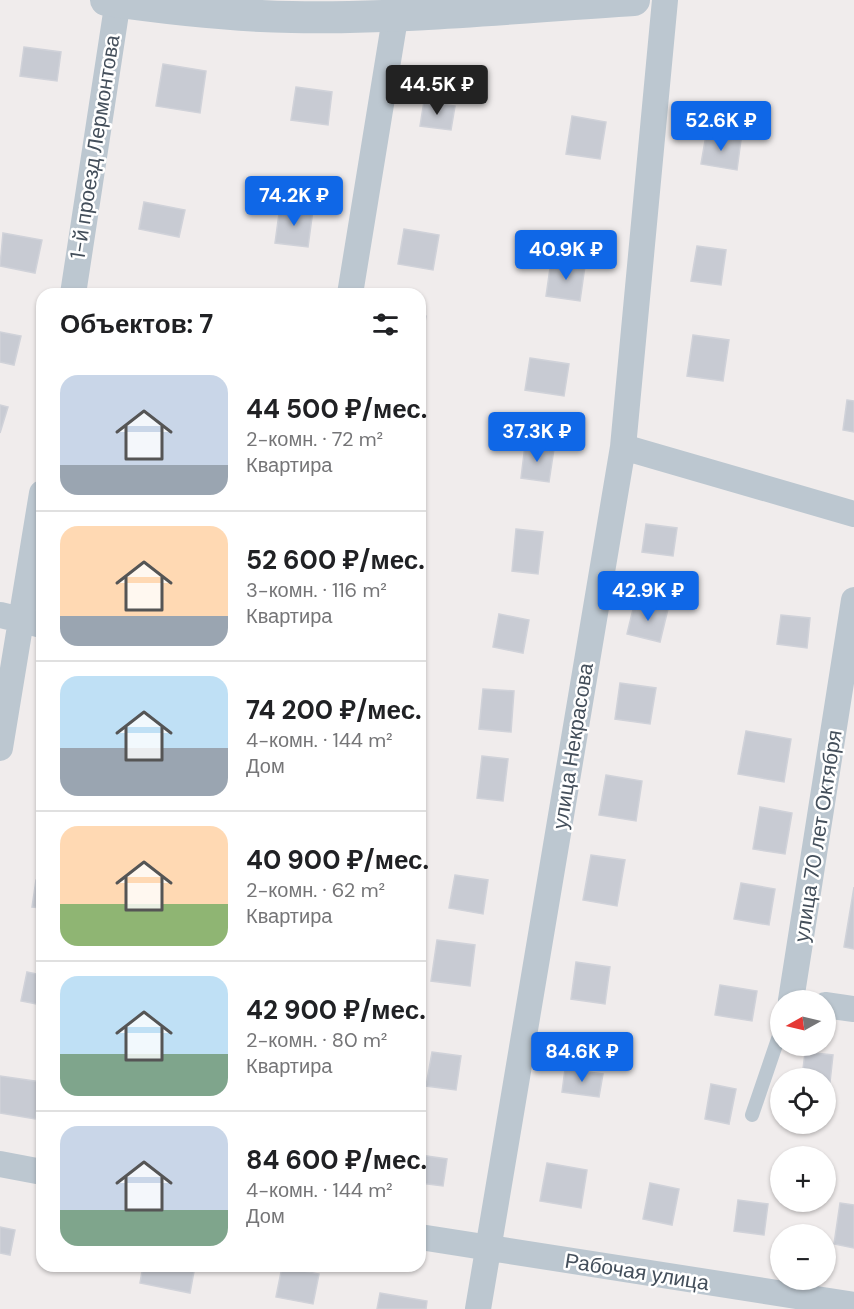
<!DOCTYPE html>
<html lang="ru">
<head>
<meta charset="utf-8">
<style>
  :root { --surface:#fff; --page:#f6f6f6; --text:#202124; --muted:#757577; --line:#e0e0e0; --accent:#0f67e7 }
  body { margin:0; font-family:"DM Sans",sans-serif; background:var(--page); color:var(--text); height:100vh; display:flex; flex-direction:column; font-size:22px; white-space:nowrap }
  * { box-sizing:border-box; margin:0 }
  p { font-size:20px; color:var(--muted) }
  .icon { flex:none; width:33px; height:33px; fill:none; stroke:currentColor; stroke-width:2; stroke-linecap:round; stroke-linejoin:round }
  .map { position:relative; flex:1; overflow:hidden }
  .panel { position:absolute; left:36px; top:288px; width:390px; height:984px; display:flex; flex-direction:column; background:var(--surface); border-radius:18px; box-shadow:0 2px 4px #0004 }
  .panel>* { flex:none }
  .needle { width:39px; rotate:262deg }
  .buttons { position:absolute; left:770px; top:990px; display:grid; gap:12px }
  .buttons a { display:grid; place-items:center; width:66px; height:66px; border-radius:50%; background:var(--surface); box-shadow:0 2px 4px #0004; font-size:30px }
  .price { position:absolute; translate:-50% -51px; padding:0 14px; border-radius:6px; background:var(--accent); color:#fff; font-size:20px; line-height:39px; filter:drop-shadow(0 2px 3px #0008) }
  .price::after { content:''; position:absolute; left:50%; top:36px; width:18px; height:14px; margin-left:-9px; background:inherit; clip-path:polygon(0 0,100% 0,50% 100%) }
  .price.on { background:#222; color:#fff }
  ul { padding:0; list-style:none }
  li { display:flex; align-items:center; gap:18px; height:150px; padding:0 24px }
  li+li { border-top:2px solid var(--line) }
  li span { display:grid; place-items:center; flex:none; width:168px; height:120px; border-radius:18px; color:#555 }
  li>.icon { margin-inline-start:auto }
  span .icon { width:72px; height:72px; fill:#fffc; stroke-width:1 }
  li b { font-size:26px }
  h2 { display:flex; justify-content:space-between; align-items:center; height:72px; padding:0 24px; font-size:26px }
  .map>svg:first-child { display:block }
  .building { fill:#c8cbd3; stroke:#d0d2d9; stroke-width:1.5 }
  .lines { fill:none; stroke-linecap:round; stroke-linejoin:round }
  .service { stroke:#bcc7d0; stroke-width:14 }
  .minor { stroke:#bcc7d0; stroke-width:26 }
  .tertiary { stroke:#bcc7d0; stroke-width:32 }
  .labels { text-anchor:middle; stroke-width:5; stroke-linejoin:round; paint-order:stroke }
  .street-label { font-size:21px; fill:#444f5b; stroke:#fff }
</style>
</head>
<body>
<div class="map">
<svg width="854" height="1309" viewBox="0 0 854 1309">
  <rect width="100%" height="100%" fill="#f0ecec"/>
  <path class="building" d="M24,47L61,52L57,81L20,76Z
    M163,64L206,71L200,113L156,106Z
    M296,87L332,92L328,125L291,120Z
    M424,101L455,106L451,130L420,126Z
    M572,116L606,122L600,159L566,154Z
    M706,135L741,140L737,170L701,164Z
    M144,202L185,210L179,237L139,229Z
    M280,206L313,210L308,247L275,243Z
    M404,229L439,235L433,270L398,264Z
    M3,233L42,240L35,273L0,266Z
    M697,246L726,250L721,285L691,281Z
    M551,261L585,266L580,301L546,296Z
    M116,290L148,294H116Z
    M420,315L426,316L420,352Z
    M0,332L21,336L14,365L0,362Z
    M693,335L729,340L723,381L687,376Z
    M530,358L569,364L564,396L525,390Z
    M847,400L854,401V432L843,430Z
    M0,405L8,407L0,433Z
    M525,445L554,449L549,482L521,478Z
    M646,524L677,528L673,556L642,552Z
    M516,529L543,532L538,574L512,571Z
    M635,601L668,609L660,642L627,634Z
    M499,614L529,620L523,653L493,647Z
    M781,615L810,618L807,648L777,644Z
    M620,683L656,688L650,724L615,719Z
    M483,689L514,691L511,732L479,729Z
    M746,731L791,739L784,782L738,774Z
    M482,756L508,759L503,801L477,798Z
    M606,775L642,781L636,821L599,815Z
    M760,807L792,813L785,854L753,849Z
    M591,855L625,860L617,906L583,900Z
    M455,875L488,880L483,914L449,908Z
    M36,880L42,881V908L32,907Z
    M741,883L775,889L769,925L734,919Z
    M854,887V949L844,947Z
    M437,940L475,945L470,986L431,981Z
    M576,962L610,967L605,1004L571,999Z
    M27,972L42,975V1005L21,1001Z
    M720,985L757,991L752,1021L715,1015Z
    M432,1052L461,1056L456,1090L426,1086Z
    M805,1052L833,1055L830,1082L825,1081V1078H802Z
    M565,1069L603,1074L599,1097L562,1092Z
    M0,1076L41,1082L35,1119L0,1113Z
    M711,1084L736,1089L729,1124L705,1119Z
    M420,1155L447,1159L443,1186L420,1183Z
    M547,1163L587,1170L581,1208L540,1201Z
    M650,1183L679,1189L672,1225L643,1219Z
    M738,1200L768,1204L764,1235L734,1231Z
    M840,1203L854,1205V1248L834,1244Z
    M0,1227L15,1230L10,1255L0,1253Z
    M73,1266H92V1270Z
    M143,1266H195L190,1293L140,1283Z
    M282,1267L319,1274L313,1304L276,1297Z
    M380,1293L427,1301L426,1309H377Z"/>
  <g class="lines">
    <path class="service" d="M752,1115L780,1033"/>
    <path class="minor" d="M73,294L118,0
      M350,294L398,0
      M623,447L854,514
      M0,615L42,625
      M0,748L42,493
      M791,1000L854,600
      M825,1005L854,1009
      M0,1164L42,1172
      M420,1237L854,1305
      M478,1309L623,447L665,0"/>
    <path class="tertiary" d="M106,0C168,9 230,16 292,17C406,19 521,7 634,0"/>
  </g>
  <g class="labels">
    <g class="street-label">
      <text transform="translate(95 147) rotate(-81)" y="7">1-й проезд Лермонтова</text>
      <text transform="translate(573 746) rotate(-81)" y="7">улица Некрасова</text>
      <text transform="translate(818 836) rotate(-81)" y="7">улица 70 лет Октября</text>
      <text transform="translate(637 1272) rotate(9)" y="7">Рабочая улица</text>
    </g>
  </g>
</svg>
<div class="buttons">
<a><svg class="needle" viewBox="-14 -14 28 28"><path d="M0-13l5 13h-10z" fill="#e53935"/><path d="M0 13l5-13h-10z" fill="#757577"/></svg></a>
<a><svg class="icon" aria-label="locate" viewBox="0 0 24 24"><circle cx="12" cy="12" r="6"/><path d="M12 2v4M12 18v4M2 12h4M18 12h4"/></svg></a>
<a>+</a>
<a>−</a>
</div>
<b class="price on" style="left:437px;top:116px">44.5K ₽</b>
<b class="price" style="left:721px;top:152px">52.6K ₽</b>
<b class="price" style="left:294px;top:227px">74.2K ₽</b>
<b class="price" style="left:566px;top:281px">40.9K ₽</b>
<b class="price" style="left:537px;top:463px">37.3K ₽</b>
<b class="price" style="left:648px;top:622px">42.9K ₽</b>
<b class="price" style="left:582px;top:1083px">84.6K ₽</b>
<section class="panel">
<h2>Объектов: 7<svg class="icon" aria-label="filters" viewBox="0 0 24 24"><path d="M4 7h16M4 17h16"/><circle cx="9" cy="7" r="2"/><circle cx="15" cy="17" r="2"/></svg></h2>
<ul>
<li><span style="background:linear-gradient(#c9d6e8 75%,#9aa5b1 0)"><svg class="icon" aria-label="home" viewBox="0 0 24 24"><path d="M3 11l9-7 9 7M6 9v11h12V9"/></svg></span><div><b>44 500 ₽/мес.</b><p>2-комн. · 72 m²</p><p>Квартира</p></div></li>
<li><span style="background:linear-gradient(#ffd9b3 75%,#9aa5b1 0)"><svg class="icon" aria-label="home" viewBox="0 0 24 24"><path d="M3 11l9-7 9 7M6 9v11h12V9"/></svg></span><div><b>52 600 ₽/мес.</b><p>3-комн. · 116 m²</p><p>Квартира</p></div></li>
<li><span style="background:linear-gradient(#bfe0f5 60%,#9aa5b1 0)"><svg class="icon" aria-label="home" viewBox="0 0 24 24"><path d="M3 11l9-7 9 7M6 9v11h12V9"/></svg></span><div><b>74 200 ₽/мес.</b><p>4-комн. · 144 m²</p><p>Дом</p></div></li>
<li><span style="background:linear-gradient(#ffd9b3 65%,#8fb573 0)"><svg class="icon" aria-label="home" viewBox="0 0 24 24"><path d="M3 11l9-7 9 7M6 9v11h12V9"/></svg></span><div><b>40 900 ₽/мес.</b><p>2-комн. · 62 m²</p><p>Квартира</p></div></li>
<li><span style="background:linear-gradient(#bfe0f5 65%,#7fa58c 0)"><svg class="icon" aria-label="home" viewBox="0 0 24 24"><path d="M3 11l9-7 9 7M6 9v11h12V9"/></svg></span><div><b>42 900 ₽/мес.</b><p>2-комн. · 80 m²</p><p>Квартира</p></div></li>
<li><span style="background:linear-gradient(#c9d6e8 70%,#7fa58c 0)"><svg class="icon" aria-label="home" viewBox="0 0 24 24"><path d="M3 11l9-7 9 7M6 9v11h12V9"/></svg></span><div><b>84 600 ₽/мес.</b><p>4-комн. · 144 m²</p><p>Дом</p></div></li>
</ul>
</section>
</div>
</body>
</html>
